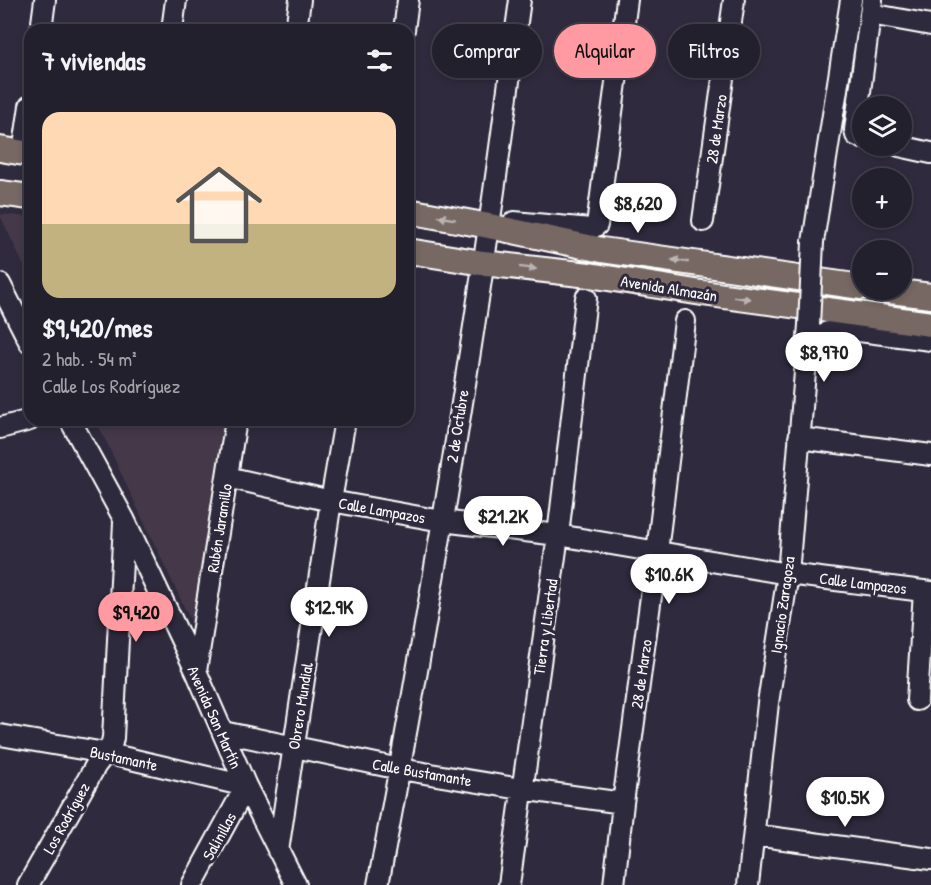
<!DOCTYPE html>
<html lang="es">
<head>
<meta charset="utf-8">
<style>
  :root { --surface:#23202e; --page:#2f2d3a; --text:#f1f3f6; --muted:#a3a3aa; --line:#403e4a; --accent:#ff9aa2 }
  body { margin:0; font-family:"Patrick Hand",sans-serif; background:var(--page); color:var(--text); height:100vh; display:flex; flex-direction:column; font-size:22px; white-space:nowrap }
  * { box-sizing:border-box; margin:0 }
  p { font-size:20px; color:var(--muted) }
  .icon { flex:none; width:33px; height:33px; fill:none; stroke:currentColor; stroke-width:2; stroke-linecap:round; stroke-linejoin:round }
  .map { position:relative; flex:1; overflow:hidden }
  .panel { position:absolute; left:24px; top:24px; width:390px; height:402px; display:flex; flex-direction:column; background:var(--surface); border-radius:18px; box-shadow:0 3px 9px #0003,0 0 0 2px var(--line) }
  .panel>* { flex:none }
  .hud { position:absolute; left:432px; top:24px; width:408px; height:54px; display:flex; gap:12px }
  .fabs { position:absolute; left:852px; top:96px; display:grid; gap:12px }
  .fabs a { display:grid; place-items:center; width:60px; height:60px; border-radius:50%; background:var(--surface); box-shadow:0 3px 9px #0003,0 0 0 2px var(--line); font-size:30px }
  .price { position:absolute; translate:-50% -51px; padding:0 14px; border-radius:21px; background:#fff; color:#222; font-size:20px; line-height:39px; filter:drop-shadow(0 2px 3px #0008) }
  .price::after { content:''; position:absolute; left:50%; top:36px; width:18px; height:14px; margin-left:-9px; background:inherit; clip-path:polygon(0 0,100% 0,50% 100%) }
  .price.selected { background:var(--accent); color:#111 }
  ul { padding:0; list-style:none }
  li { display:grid; align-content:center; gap:12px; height:318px; padding:0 18px }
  li span { display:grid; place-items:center; height:186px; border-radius:18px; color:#555 }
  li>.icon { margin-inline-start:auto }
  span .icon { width:108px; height:108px; fill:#fffc; stroke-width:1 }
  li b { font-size:26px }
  h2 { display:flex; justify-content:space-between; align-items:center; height:72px; padding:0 18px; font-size:26px }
  .chip { padding:0 21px; border-radius:27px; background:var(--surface); box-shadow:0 3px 9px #0003,0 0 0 2px var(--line); font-size:21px; line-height:54px }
  .chip.selected { background:var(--accent); color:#111 }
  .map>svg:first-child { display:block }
  .built { fill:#443949 }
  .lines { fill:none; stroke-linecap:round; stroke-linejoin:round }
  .minor-casing { stroke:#fff; stroke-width:24 }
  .major-casing { stroke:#fff; stroke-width:28 }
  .minor { stroke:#2f2a3d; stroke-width:20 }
  .major { stroke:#776864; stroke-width:24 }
  .minor-bridge-casing { stroke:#fff; stroke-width:24; stroke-linecap:butt }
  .minor-bridge { stroke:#2f2a3d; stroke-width:20 }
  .oneway { fill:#bbb4b2 }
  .labels { text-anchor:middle; stroke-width:6; stroke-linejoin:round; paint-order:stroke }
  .street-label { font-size:16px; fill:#fff; stroke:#2f2a3d }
</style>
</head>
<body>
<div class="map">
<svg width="931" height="885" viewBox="0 0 931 885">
  <rect width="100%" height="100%" fill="#2f2a3d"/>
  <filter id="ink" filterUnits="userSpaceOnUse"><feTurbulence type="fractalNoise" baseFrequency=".0167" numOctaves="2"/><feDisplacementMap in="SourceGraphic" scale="12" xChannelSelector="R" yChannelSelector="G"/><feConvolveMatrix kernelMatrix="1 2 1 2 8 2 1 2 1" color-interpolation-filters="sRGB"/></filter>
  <g filter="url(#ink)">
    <path class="built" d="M0,214L30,217V279L0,215Z
      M96,420H228L198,636L143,520Z"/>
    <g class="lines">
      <g class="minor-casing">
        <path id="minor" d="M870,14L931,25
          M41,30L45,0
          M172,30L176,0
          M296,30L300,0
          M404,30L408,0
          M862,138L856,135L855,130L872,0
          M899,146L931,153
          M23,153L30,106
          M703,221L734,0
          M514,222L591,229L597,225L627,0
          M813,242L851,0
          M0,284L30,343
          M809,339L828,332L843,329L931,340
          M70,420L124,519L196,671L246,786L296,885
          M0,428L30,420
          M799,438L931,455
          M227,477L331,501L442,521L558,535L788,574L931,592
          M196,671L236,420
          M917,700L924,591
          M223,732L400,769L521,789L623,803
          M0,735L105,753L246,786L192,885
          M754,835L931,859
          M278,851L331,501L345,420
          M28,885L96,765L111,746L113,738L124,522
          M378,885C417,678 453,469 484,260C497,174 508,87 520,0
          M509,885L558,535L586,298
          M614,885L623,803L657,552L685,321
          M748,885L768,703L788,574L809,325"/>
      </g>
      <g class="major-casing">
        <path id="major" d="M0,149L30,154
          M0,193L30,197
          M408,211L489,226L602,250L862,287
          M408,251L483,263L589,275L702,293L931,324
          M882,290L931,296"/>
      </g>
      <use href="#minor" class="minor"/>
      <use href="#major" class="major"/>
      <g class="minor-bridge-casing">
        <path id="minor-bridge" d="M809,325L813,242"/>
      </g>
      <use href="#minor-bridge" class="minor-bridge"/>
    </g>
    <defs><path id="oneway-solid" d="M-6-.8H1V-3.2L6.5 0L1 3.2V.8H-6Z" transform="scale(1.5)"/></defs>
    <g class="oneway">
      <use href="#oneway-solid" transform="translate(447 218) rotate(-170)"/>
      <use href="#oneway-solid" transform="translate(680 261) rotate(-172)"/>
      <use href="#oneway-solid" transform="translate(528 268) rotate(7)"/>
      <use href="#oneway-solid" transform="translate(742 298) rotate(8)"/>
    </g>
  </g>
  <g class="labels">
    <g class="street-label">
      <text transform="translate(716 129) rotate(-82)" y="6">28 de Marzo</text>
      <text transform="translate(669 288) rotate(9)" y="6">Avenida Almazán</text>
      <text transform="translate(457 426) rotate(-81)" y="6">2 de Octubre</text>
      <text transform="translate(382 510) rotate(10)" y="6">Calle Lampazos</text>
      <text transform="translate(219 528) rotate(-81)" y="6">Rubén Jaramillo</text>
      <text transform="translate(863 583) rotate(7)" y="6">Calle Lampazos</text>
      <text transform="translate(782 605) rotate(-82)" y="6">Ignacio Zaragoza</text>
      <text transform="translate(545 627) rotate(-82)" y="6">Tierra y Libertad</text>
      <text transform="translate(641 674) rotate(-82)" y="6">28 de Marzo</text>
      <text transform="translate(300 706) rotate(-81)" y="6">Obrero Mundial</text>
      <text transform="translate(215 717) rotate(66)" y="6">Avenida San Martín</text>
      <text transform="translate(124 758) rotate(12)" y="6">Bustamante</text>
      <text transform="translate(422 772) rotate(10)" y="6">Calle Bustamante</text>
      <text transform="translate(66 818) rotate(-61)" y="6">Los Rodríguez</text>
      <text transform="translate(219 836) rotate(-61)" y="6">Salinillas</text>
    </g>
  </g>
</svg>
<div class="fabs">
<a><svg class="icon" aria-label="layers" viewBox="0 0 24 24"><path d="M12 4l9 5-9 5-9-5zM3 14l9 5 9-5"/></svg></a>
<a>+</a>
<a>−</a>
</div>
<b class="price" style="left:638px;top:234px">$8,620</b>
<b class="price" style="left:824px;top:383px">$8,970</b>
<b class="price" style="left:503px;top:547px">$21.2K</b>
<b class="price" style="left:669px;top:605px">$10.6K</b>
<b class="price" style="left:329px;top:638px">$12.9K</b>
<b class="price selected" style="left:136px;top:643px">$9,420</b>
<b class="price" style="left:845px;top:828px">$10.5K</b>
<div class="hud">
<a class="chip">Comprar</a>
<a class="chip selected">Alquilar</a>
<a class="chip">Filtros</a>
</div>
<section class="panel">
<h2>7 viviendas<svg class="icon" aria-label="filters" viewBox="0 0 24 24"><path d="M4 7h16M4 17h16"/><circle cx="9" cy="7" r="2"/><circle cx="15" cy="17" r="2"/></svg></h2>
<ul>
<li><span style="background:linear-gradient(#ffd9b3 60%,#c2b280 0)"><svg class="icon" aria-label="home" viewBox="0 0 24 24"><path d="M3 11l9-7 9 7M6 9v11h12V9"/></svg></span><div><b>$9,420/mes</b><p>2 hab. · 54 m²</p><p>Calle Los Rodríguez</p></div></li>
</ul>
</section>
</div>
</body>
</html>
